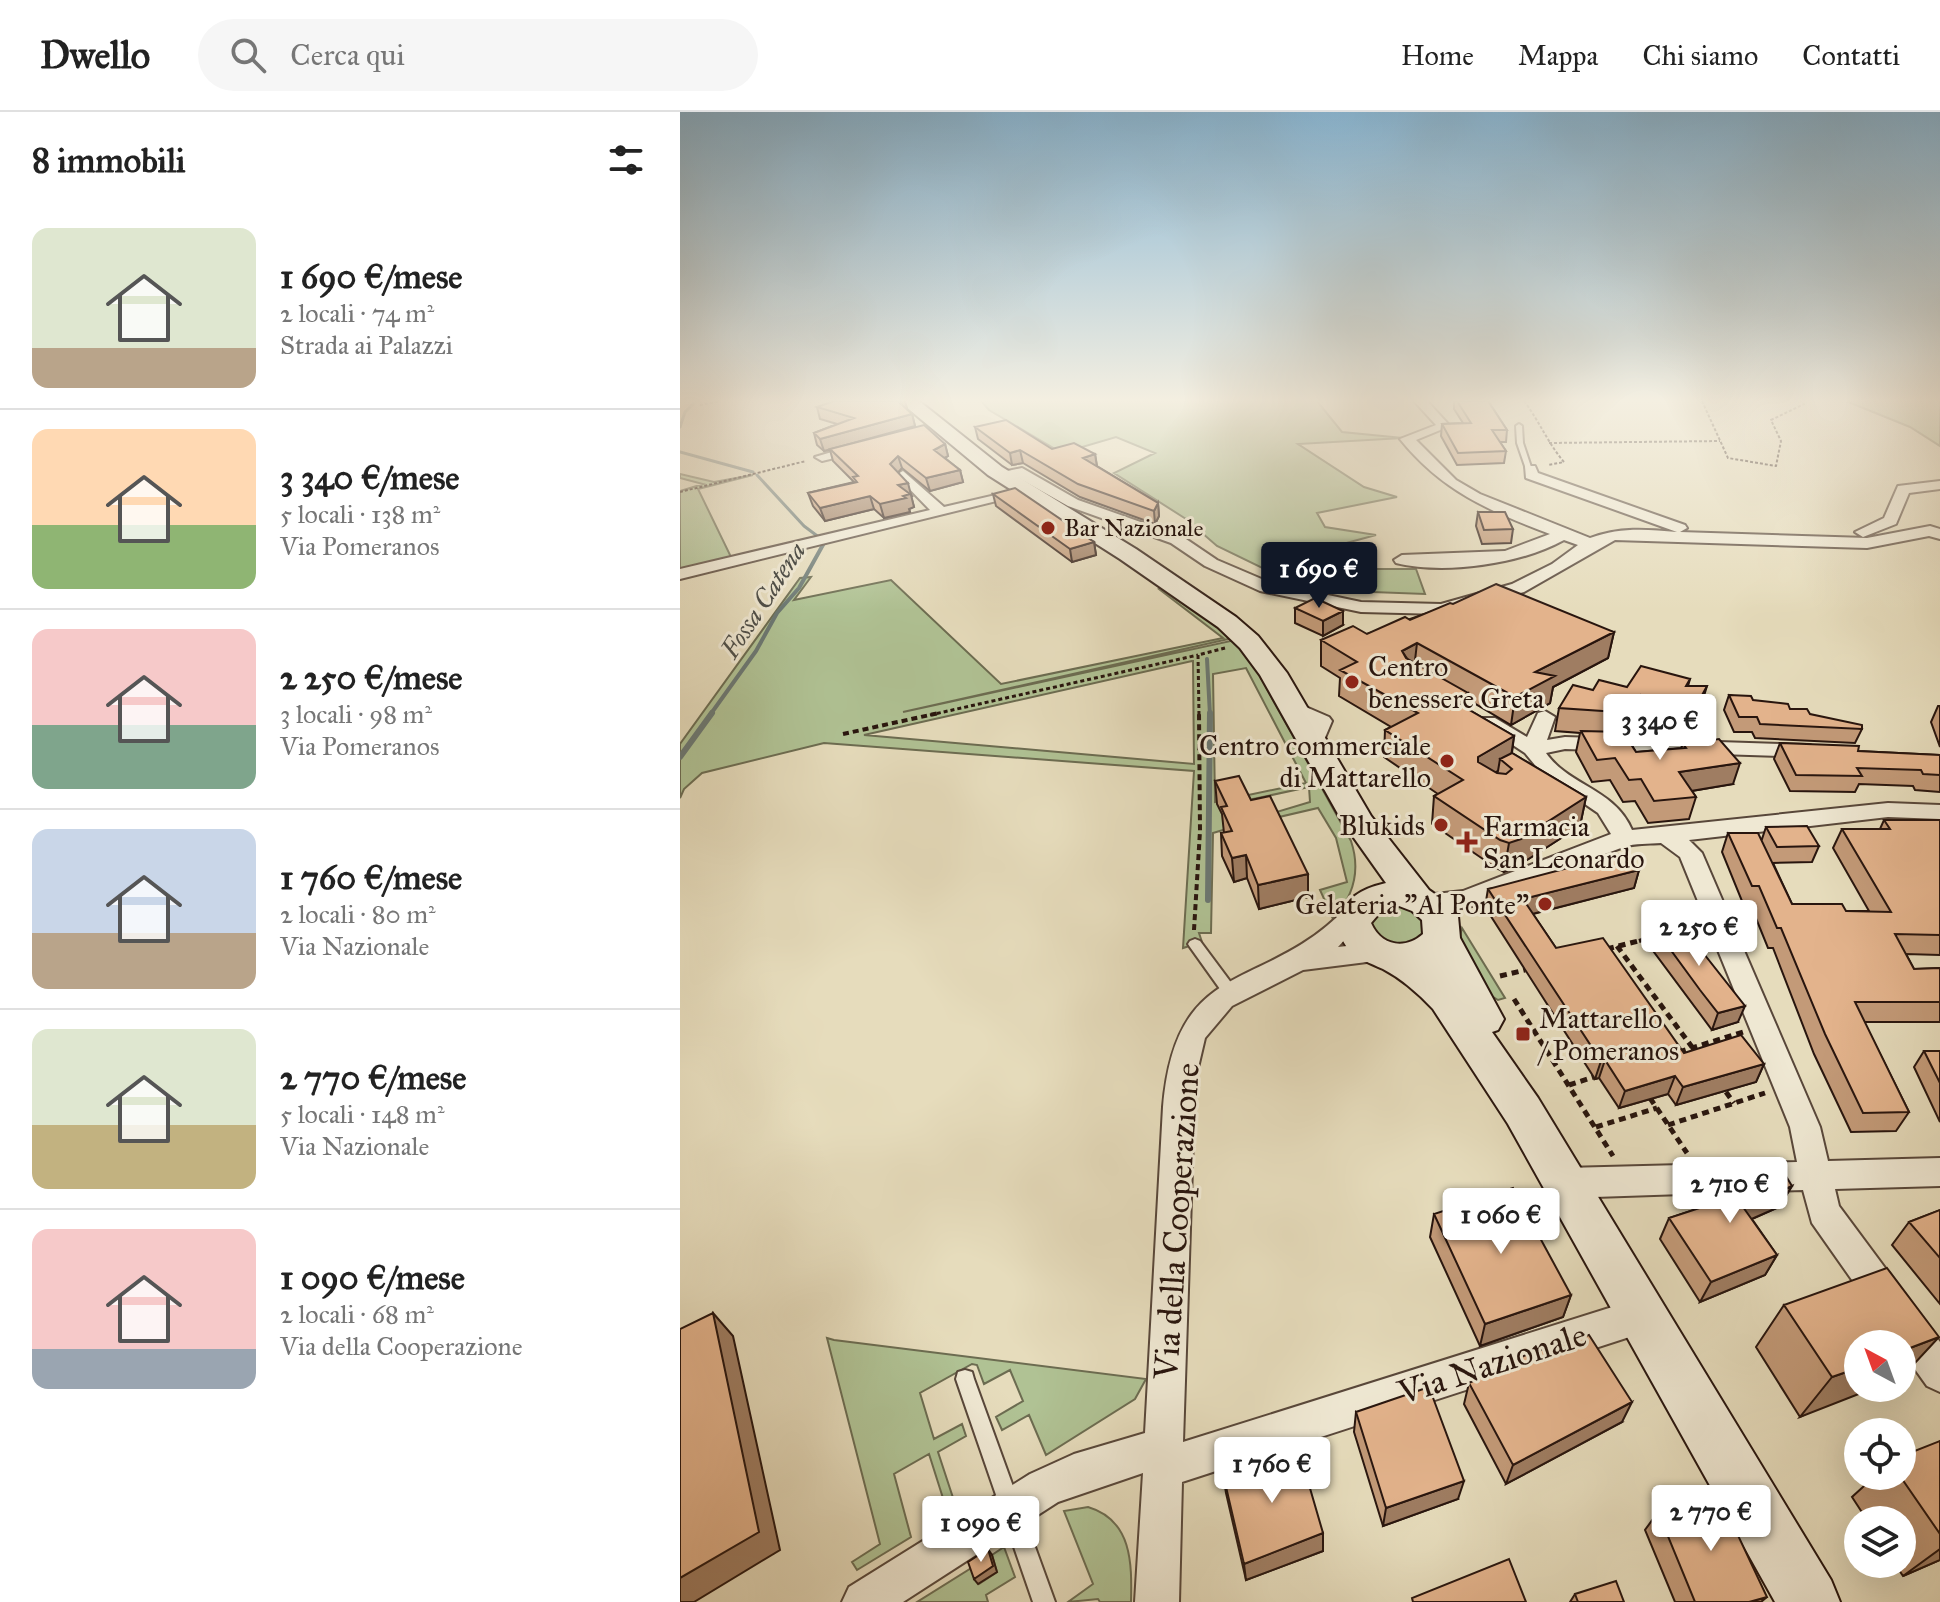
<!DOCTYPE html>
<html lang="it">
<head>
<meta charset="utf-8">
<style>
  :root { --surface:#fff; --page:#f6f6f6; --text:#222; --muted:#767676; --line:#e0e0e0; --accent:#111827 }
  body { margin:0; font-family:"IM FELL Great Primer",serif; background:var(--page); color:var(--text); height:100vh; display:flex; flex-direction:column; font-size:30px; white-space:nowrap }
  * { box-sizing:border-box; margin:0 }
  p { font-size:26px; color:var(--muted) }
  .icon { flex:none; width:44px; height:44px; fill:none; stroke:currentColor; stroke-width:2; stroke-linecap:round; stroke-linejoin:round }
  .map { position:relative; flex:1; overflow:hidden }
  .sheet { display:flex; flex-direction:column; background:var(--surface); width:680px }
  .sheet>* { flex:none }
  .needle { width:52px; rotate:319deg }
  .buttons { position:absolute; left:1164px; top:1218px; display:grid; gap:16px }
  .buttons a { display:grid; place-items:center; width:72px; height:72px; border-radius:50%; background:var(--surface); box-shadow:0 8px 32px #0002; font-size:40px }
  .price { position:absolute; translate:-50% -68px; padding:0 18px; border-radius:8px; background:#fff; color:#222; font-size:26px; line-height:52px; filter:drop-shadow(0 2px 4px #0008) }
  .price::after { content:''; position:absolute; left:50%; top:48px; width:24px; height:18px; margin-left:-12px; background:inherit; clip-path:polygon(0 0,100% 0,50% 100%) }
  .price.active { background:var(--accent); color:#fff }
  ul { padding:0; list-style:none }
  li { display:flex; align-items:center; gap:24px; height:200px; padding:0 32px }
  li+li { border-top:2px solid var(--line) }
  li span { display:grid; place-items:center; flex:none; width:224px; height:160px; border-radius:16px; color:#555 }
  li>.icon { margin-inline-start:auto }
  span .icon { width:96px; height:96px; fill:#fffc; stroke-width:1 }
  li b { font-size:34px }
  h2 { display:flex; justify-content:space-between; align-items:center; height:96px; padding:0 32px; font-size:34px }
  header { display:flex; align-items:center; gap:48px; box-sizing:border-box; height:112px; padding:0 40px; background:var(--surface); border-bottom:2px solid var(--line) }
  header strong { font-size:38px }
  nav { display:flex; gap:44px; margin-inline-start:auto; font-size:28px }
  .search { width:560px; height:72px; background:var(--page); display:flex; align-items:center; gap:20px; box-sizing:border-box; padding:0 28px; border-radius:44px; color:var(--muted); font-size:30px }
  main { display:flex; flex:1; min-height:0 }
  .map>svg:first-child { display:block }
  .green { fill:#b0c294; stroke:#6c6c51; stroke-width:2; fill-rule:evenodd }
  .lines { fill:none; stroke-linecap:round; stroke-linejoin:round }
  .stream-far2 { stroke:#6b7873; stroke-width:3 }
  .stream-far1 { stroke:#6b7873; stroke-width:4 }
  .stream { stroke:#6b7873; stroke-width:6 }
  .lane-casing { stroke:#58473a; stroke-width:4 }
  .street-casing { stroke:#58473a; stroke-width:4 }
  .secondary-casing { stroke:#28150e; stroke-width:4 }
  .path-far3 { stroke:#28150e; stroke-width:2; stroke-dasharray:3 2; stroke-linecap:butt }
  .path-far2 { stroke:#28150e; stroke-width:3; stroke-dasharray:4 3; stroke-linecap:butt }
  .path-far1 { stroke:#28150e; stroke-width:4; stroke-dasharray:6 4; stroke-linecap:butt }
  .path { stroke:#28150e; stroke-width:5; stroke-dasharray:7 5; stroke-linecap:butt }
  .lane { fill:#efe8d3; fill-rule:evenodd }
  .street { fill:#efe8d3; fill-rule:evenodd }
  .secondary { fill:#efe8d3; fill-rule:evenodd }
  .wall { fill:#c39a78; stroke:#28150e; stroke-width:2 }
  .shaded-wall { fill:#9f7d62; stroke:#28150e; stroke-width:2 }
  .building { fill:#e3b38c; stroke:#28150e; stroke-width:2 }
  .poi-dot { fill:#8f2418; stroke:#efe8d3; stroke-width:3 }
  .labels { text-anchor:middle; stroke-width:6; stroke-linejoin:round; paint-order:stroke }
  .far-poi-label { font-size:24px; fill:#28150e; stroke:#efe8d3; text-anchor:start }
  .far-water-label { font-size:26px; font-style:italic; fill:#4f4f49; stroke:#efe8d3 }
  .poi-label { font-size:28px; fill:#28150e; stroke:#efe8d3; text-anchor:start }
  .near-street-label { font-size:34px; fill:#28150e; stroke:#efe8d3 }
</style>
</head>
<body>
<header>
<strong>Dwello</strong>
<div class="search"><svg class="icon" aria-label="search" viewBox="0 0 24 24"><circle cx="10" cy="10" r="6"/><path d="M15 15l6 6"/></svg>Cerca qui</div>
<nav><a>Home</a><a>Mappa</a><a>Chi siamo</a><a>Contatti</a></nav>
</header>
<main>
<section class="sheet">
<h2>8 immobili<svg class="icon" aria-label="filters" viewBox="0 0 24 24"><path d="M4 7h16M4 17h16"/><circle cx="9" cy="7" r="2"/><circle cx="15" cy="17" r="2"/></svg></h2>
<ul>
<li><span style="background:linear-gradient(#dfe7d0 75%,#b9a48a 0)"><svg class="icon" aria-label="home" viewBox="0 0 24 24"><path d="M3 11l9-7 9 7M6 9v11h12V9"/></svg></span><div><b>1 690 €/mese</b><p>2 locali · 74 m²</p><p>Strada ai Palazzi</p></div></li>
<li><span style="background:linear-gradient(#ffd9b3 60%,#8fb573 0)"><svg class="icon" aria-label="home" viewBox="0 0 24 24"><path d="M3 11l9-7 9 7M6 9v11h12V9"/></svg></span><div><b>3 340 €/mese</b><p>5 locali · 138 m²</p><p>Via Pomeranos</p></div></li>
<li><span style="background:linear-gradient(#f6c9c9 60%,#7fa58c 0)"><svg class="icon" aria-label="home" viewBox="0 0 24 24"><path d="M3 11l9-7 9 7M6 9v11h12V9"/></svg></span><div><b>2 250 €/mese</b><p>3 locali · 98 m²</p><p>Via Pomeranos</p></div></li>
<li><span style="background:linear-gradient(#c9d6e8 65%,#b9a48a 0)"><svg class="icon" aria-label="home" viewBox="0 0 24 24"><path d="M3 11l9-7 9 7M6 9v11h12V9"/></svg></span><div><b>1 760 €/mese</b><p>2 locali · 80 m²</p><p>Via Nazionale</p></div></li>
<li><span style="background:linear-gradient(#dfe7d0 60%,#c2b280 0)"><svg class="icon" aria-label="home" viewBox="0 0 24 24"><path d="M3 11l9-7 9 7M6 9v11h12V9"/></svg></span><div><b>2 770 €/mese</b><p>5 locali · 148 m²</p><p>Via Nazionale</p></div></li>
<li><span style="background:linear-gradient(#f6c9c9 75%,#9aa5b1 0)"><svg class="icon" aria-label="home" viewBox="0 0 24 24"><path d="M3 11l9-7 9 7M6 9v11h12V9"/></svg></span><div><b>1 090 €/mese</b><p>2 locali · 68 m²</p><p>Via della Cooperazione</p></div></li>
</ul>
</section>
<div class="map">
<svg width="1260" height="1490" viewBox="0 0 1260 1490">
  <rect width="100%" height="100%" fill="#e6dcbc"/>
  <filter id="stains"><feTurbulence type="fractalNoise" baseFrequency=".0025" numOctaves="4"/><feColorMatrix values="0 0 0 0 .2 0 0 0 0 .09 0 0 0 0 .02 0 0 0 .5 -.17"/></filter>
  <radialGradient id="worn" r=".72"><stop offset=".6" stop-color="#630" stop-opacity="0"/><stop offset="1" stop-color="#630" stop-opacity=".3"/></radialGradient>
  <path class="green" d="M301,289H637L662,320L723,326L618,332L684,375L717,385L637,401L645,415L696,423L640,438L674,457H736L745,482L665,479L599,464L537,434L506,407L434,361L475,341L436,325L382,341L309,298Z
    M1166,289H1260V334L1230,315Z
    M0,362L34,370L73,363L18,377L52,447L0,459V379L23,372L0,366Z
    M131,465L114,488L211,468L321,572L543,526L479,477L484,475L553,526L223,600L555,528L571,548L671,729C681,759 674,784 653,807L640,778L667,770L656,726L638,696L543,718L533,721L531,821H519L522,830L503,836L514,659L144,631L22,661L4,677L0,686V632L120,466ZM513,549L514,652L184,623L512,549ZM566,556L626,671L535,690L533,562ZM629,675L630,690L580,705L573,687Z
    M719,792L742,803L744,824C721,838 709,833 689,816L695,799Z
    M782,816L825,886L818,888L807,881L778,832Z
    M147,1226L154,1228L466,1267L455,1287L366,1343L349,1303L322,1318L316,1305L343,1289L330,1258L304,1272L297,1253L292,1252L240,1281L254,1327L282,1312L286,1324L258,1340L277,1398L268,1402L249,1342L214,1362L231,1425L177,1458L172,1450L200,1432Z
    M408,1395C452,1408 452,1451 451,1490H420L418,1487L388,1490L413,1472L384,1399Z
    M324,1435L335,1465L306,1483L308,1490H237L293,1455L299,1472L317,1460L312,1443Z"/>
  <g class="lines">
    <path class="stream-far2" d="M0,315L5,300L16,289
      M0,340L73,360
      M77,363L124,414L140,426"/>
    <path class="stream-far1" d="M527,547L530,603
      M30,603L76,539L97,501L119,476L144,431"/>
    <path class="stream" d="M0,645L32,601
      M528,788L530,601"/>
    <g class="lane-casing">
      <path id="lane" d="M839,312L842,314L843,331L852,358L846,357L837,331L836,314Z
        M515,827L520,829L555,876L557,880L555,884L550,885L545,884L510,835L508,832L510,829Z
        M285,1258L292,1260L294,1267L375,1490H353L276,1267L278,1260Z"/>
    </g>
    <g class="street-casing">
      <path id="street" d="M734,289H747L770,314L736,328L776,368L800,382L910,426C939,415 966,417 997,420L846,366L845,354H855L858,361L1005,413L1007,416L1000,420L1187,426L1250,414L1260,417V427L1249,424L1187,436L935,428L844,480L761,502L681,500L580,479L525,454L491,431L388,394L335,364L320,366L313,362L342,356L398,388L503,425L537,448L591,471L681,490L761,492L832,472L872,452L898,433L884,428C841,452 765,463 716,451L714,448L722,443L825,439L870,422C809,399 762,379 720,327L756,313Z
        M182,331L189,335L187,338L142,349L135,345Z
        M223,359L264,395L346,376L353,380L0,467V457L250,398L216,363Z
        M1260,369V377L1229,381L1216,412L1183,425L1175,420L1204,406L1218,374Z
        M612,589L649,605L652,609L644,628L631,634L624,632L620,628L629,611L602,595Z
        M865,599L875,605L867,628L885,625L1130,633L1141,639L1130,645L885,637L866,641C889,674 935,677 952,718L1208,691L1260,693V707L1208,705L1009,728L1022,741L1140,1015L1148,1049L1260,1046V1074L1155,1077L1159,1094L1260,1230V1280L1247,1274L1222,1239V1232H1217L1132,1111L1123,1078L885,1086L874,1081L869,1071L874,1061L885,1056L1117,1050L1110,1015L1000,745L981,731C969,732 955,731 944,735C889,753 791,812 736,796L732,790L736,784L783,779L931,722L918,701L864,664L845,641L798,610L801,606H815L847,625L858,601Z
        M676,792L685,795L689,801L658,835L694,831L703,834L707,841L703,848L623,858L552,894L525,926L517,960L514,995L503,1330L961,1186L974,1191L979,1204L974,1217L502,1370L499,1490H455L463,1361L378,1390L223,1490H162L169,1475L350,1362L394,1342L465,1321L483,995C496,841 584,883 667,795Z"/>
    </g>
    <g class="secondary-casing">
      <path id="secondary" d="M219,289H239L322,355L456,437L556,505L578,524L607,561L691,704L749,778L773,795L778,804L780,826L824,907L818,918L812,920L858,986L1151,1468L1160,1490H1095L828,1012L753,897C739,882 722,867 703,857C674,844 667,843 655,811C666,786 680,777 706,771L662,709L580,563L560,536L538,515L440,447L308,363ZM719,794L732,799L742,808L743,822C725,838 701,834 691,811L703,797Z"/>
    </g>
    <path class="path-far3" d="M844,289C860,310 867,330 884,350L868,353
      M1022,289L1048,346L1096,354L1101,329L1091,308L1124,292L1120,289
      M20,293L40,289
      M869,331L1040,329
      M0,380L126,349"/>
    <path class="path-far2" d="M250,603L518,543
      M519,603L518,543L545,536"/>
    <path class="path-far1" d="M163,622L259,601
      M514,818L520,719L519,601
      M1000,818L1019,813
      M959,829L972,825"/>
    <path class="path" d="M937,834L1012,935
      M927,837L966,827
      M820,864L845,858
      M834,887L933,1044
      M999,940L1063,920
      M889,973L914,965
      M1046,980L1054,991
      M970,986L1007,1041
      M988,1013L1085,981
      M916,1015L977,996"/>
    <use href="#lane" class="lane"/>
    <use href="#street" class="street"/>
    <use href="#secondary" class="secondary"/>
  </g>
  <path class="wall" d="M774,289H808L827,318L826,330H820L826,339L824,351L777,353L761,324L762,312L783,311L774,297Z
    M137,295L228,298L232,302L235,314L195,325L265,332L268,344L265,346L280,358L283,370L250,379L222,356L218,360L232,384H231L234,395L229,397L230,400L204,406L194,397L145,409L133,394L128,381L174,370L153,349L150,338L144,339L137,333L134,321L157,312L140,307Z
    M295,315L372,337L415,342L417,354L478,391L479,404L475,412L400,385L343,351L332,353L298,327Z
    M313,382L414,430L416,443L392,450L316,394Z
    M798,400L833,417L831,431L802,432L796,414Z
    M773,492L934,520L928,546L873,575L870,591L831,613L787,587L786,596L834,624L832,641L906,685L900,714L836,755L824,760L816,756L752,712L754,684L758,682L704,645L705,618L711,615L659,584L660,566L641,554V528L687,522Z
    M615,496L663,513L643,524L615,511Z
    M1010,567L1008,574L1020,597L1007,621L955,606L946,624L956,640L1001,636L1003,632L1053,672L1012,679L1016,685L1009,707L968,711L955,689L943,690L930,668L912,670L896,640L900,621L875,619L879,596L947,575Z
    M1049,583L1110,597L1182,617L1175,631L1075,626L1072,620H1054L1044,598Z
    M1258,594H1260V635L1251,610Z
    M1100,631L1178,639L1260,643V680L1235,678L1233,674L1179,672L1175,680L1110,679L1094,647Z
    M535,669L571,688L628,785L579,797L567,766L554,770L542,744L541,721H544L542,702L537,692Z
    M1204,708H1260V843L1226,842L1234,857L1260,856V910H1184L1229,1000L1216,1019L1171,1020L1134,942L1093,836H1088L1071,794H1064L1042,740L1048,721L1082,727L1086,715L1139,734L1132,750L1093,751L1112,792L1166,799H1189L1153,736L1162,717H1200Z
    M959,758L954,776L853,802L876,836L1004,941L1084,952L1076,970L996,993L988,982L939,996L919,966L915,967L805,795L808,777Z
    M974,815L1058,910L1032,918L968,832Z
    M1244,939H1260V1010L1234,955Z
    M1029,1063L1112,1074L1099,1095L1072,1107L1097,1143L1085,1163L1020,1190L980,1127L989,1106L1026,1094L1019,1084Z
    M1260,1098V1192L1212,1133L1229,1110Z
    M754,1102L891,1183L883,1205L800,1234L750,1125Z
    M1104,1193L1178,1276L1120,1305L1076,1235Z
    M789,1271L942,1310L826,1372L784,1292Z
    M676,1300L778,1387L703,1414L674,1320Z
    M1260,1329V1448L1223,1464L1215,1452H1222V1408H1187L1172,1385L1195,1364H1222Z
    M543,1362L643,1421V1439L566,1468L546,1381Z
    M978,1400L1081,1490H995L965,1418Z
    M895,1482L944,1490H890Z"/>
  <path class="shaded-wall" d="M225,289L228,300L219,290Z
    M232,302L235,314L144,339L140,327Z
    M265,332L268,344L257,350L254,338Z
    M340,338L343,351L332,353L330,341Z
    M415,342L417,355L403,346Z
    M218,344L222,356L214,365L210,352Z
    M280,358L283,370L250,379L246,366Z
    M228,371L234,395L229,397L230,400L204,406L200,392L218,373Z
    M190,384L194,397L145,409L140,396Z
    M478,391L479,404L475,412L474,399Z
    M414,430L416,443L392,450L390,437Z
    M663,499V513L643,524V509Z
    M934,520L928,546L873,575L870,591L831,613L835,585L855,560Z
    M737,531L734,557L722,539Z
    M1027,574L1020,597L1007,621L1014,598Z
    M788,581L785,609L774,589Z
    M961,583L955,606L946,624L952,601Z
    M834,624L830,652L820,647L818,659L794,672L798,645Z
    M1060,651L1053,672L993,682L999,660Z
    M906,685L900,714L836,755L824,760L829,731Z
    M566,743L567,766L554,770L552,746Z
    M959,758L954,776L840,805L843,787Z
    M628,762V785L579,797L578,773Z
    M1065,894L1058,910L1032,918L1038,901Z
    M925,948L919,966L915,967L921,949Z
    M1084,952L1076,970L996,993L1003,975Z
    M995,964L988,982L939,996L945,979Z
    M1112,1074L1099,1095L1051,1116L1063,1095Z
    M1097,1143L1085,1163L1020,1190L1031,1170Z
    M891,1183L883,1205L800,1234L805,1212Z
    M33,1201L53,1224L100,1438L14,1490H0V1466Z
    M1259,1225L1222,1265V1239Z
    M1178,1256V1276H1194L1120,1305L1152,1265Z
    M952,1290L942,1310L826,1372L833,1353Z
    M784,1369L778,1387L703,1414L706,1396Z
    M643,1421V1439L566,1468L564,1452Z
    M308,1437L312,1443L317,1460L298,1472L294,1467Z
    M1260,1437V1448L1223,1464Z
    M1087,1485L1081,1490H1069Z"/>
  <path class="building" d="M154,289H223L219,290L232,302L140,327L134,321L174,306L137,295Z
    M777,289H808L827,318H812L826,339L778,341L762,312L791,311Z
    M326,308L372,337L394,331L415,342L403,346L478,391L474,399L398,372L340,338L330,341L295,315Z
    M244,313L265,332L254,338L280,358L246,366L218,344L210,352L228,371L218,373L230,382L223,384L226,386L200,392L190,384L140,396L128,381L177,370L173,365L178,364L150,337Z
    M335,376L414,430L390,437L313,382Z
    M798,400H825L833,417L804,418Z
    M816,472L934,520L855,560L875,564L835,585L737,531L722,539L726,546L788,581L774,589L834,624L798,645V650L817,661L826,662L832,657L820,647L832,641L906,685L841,727L829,731L820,728L754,684L783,668L705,618L738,601L660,558L677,550L641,528L673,514L687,522L725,505L730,508L770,491L773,492Z
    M635,486L663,499L643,509L615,496Z
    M961,554L1010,567L1006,574H1027L1014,598L961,583L952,601L879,596L893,573L913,578L919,568L947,575Z
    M1049,583L1071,584L1073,588L1108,592L1110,597H1127L1130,602L1182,613V617L1080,612L1077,605H1059Z
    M901,619L943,620L956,640L1006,636L1003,632L1039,627L1060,651L999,660L1016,685L974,689L961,667L949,668L935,646L917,648Z
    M1100,631L1179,634L1178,639L1260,643V663L1243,662L1241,658L1177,656L1182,664L1116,663Z
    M559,664L571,688L590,684L628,762L578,773L566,743L552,746L541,721L552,719L541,695L547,694L535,669Z
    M1204,708H1260V823L1215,822L1234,857L1260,856V890H1175L1229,1000L1183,1001L1145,922L1101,816H1097L1079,774H1072L1048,721H1078L1112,792H1162L1166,799L1211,800L1162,717H1210Z
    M1127,714L1139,734L1097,735L1086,715Z
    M945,741L959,758L843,787L876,836L923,826L1004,941L1061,923L1084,952L1003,975L995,964L945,979L925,948L921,949L808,777Z
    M998,809L1065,894L1038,901L1020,878L974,815Z
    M1244,939H1260V971Z
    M1104,1061L1112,1074L1063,1095L1097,1143L1031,1170L989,1106L1047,1087L1029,1063Z
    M833,1076L891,1183L805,1212L754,1102Z
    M1260,1098V1146L1229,1110Z
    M1207,1156L1259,1225L1222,1239V1232H1178V1256L1152,1265L1104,1193Z
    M33,1201L79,1420L0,1466V1217Z
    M909,1223L952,1290L833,1353L789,1271L848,1242Z
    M749,1275L784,1369L706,1396L676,1300Z
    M1260,1329V1422L1220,1364H1222V1344Z
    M618,1335L643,1421L564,1452L543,1362Z
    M1039,1383L1087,1485L1069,1490H1015L978,1400Z
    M308,1437L313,1454L294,1467L288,1450Z
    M829,1447L846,1490H733L732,1486Z
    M936,1469L944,1490H898L895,1482Z"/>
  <linearGradient id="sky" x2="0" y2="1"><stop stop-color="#88b6d4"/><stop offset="0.58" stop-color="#f4efe1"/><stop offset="1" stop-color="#f4efe1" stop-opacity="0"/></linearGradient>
  <rect width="1260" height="498" fill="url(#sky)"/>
  <g class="poi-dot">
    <circle cx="368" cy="416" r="8"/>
    <circle cx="672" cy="570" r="8"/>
    <circle cx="767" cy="649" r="8"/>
    <circle cx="761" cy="713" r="8"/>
    <path d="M783 718h8v8h8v8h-8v8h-8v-8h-8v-8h8z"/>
    <circle cx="865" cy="792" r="8"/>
    <rect x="835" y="914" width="16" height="16" rx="4"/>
  </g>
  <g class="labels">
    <g class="far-poi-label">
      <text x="384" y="424">Bar Nazionale</text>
    </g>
    <g class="far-water-label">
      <text transform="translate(83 488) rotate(-57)" y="9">Fossa Catena</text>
    </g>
    <g class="poi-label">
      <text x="688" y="564">Centro<tspan x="688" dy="32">benessere Greta</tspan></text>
      <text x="751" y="643" text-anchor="end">Centro commerciale<tspan x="751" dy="32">di Mattarello</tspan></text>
      <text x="745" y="723" text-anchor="end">Blukids</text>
      <text x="803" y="724">Farmacia<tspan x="803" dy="32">San Leonardo</tspan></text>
      <text x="849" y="802" text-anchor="end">Gelateria "Al Ponte"</text>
      <text x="859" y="916">Mattarello<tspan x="859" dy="32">/ Pomeranos</tspan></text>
    </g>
    <g class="near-street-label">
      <text transform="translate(496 1109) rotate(-86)" y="12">Via della Cooperazione</text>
      <text transform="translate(812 1251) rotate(-18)" y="12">Via Nazionale</text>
    </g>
  </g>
  <rect width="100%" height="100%" filter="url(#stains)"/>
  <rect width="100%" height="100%" fill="url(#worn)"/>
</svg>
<div class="buttons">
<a><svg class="needle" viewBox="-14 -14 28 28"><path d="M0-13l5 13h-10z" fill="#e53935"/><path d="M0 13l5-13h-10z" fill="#767676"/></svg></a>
<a><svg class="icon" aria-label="locate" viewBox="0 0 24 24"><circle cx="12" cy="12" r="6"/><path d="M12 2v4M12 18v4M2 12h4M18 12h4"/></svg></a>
<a><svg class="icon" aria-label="layers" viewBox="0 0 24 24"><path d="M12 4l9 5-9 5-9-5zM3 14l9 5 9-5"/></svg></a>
</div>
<b class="price active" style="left:639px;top:498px">1 690 €</b>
<b class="price" style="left:980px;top:650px">3 340 €</b>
<b class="price" style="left:1019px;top:856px">2 250 €</b>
<b class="price" style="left:1050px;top:1113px">2 710 €</b>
<b class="price" style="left:821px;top:1144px">1 060 €</b>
<b class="price" style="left:592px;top:1393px">1 760 €</b>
<b class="price" style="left:1031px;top:1441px">2 770 €</b>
<b class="price" style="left:301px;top:1452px">1 090 €</b>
</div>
</main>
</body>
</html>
